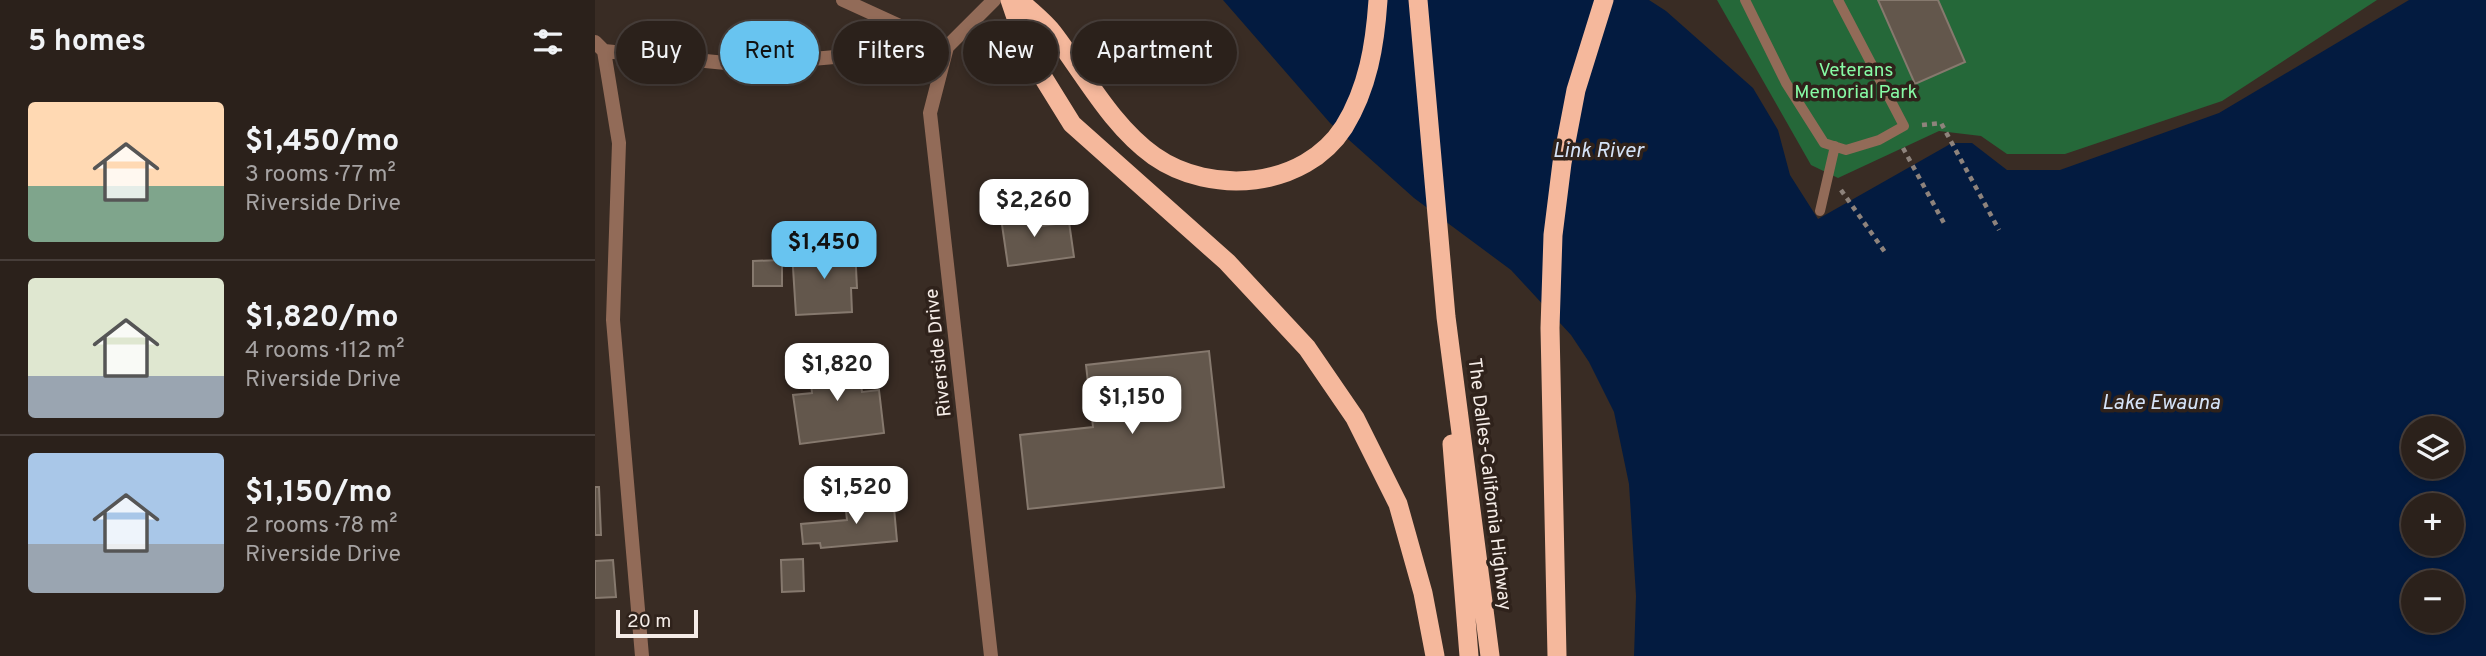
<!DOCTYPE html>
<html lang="en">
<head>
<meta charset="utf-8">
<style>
  :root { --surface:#2b211b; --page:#372e28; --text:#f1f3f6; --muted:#a6a3a3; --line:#473e3a; --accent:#68c4f0 }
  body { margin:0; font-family:Overpass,sans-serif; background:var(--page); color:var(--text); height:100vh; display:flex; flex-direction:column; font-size:26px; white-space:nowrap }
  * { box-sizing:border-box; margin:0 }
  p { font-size:23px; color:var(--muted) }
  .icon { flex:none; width:38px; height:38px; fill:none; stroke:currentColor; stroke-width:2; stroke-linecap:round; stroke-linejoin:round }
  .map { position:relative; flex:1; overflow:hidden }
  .details { display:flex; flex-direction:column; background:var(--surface); width:595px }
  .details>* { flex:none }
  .top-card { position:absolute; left:21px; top:21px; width:665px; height:63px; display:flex; gap:14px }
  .tools { position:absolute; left:1806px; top:416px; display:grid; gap:14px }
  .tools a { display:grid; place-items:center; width:63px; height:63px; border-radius:50%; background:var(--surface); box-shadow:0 4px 10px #0003,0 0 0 2px var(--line); font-size:35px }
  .scale { position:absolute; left:21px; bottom:18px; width:82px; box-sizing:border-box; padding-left:7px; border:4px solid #f5ece7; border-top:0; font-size:19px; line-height:24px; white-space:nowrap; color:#f5ece7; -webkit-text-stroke:5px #2f221b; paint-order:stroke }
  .price { position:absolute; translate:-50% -60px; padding:0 16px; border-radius:14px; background:#fff; color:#222; font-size:23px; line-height:46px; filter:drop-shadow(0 2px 4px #0008) }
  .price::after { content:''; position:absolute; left:50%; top:42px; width:21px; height:16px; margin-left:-10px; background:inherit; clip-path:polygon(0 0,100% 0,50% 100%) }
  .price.on { background:var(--accent); color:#111 }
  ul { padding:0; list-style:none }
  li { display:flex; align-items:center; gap:21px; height:175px; padding:0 28px }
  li+li { border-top:2px solid var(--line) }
  li span { display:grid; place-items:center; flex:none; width:196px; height:140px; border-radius:7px; color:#555 }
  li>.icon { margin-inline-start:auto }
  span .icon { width:84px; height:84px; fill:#fffc; stroke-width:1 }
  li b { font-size:30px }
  h2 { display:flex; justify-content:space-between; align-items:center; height:84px; padding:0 28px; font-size:30px }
  .pill { padding:0 24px; border-radius:32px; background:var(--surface); box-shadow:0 4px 10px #0003,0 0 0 2px var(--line); font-size:24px; line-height:63px }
  .pill.on { background:var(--accent); color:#111 }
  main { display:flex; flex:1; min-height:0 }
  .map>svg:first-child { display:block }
  .green { fill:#256839 }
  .water { fill:#031b40; fill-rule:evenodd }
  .building { fill:#63574c; stroke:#86796e; stroke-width:2 }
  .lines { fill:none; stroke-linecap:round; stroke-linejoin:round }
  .path { stroke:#8e837c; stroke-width:4.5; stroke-dasharray:5 5; stroke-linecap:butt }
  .service { stroke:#926b58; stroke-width:10 }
  .minor { stroke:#926b58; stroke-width:14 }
  .tertiary { stroke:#926b58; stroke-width:14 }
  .trunk { stroke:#f5b89c; stroke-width:19 }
  .labels { text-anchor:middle; stroke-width:7; stroke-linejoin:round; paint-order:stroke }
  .park-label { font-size:19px; fill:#87fba5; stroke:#2f221b }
  .street-label { font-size:19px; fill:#f5ece7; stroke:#2f221b }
  .water-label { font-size:21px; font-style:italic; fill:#d5e3f8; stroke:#2f221b }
</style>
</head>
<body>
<main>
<section class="details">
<h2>5 homes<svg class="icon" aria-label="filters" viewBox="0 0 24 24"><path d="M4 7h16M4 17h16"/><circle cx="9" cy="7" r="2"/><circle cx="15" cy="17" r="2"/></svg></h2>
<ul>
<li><span style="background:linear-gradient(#ffd9b3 60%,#7fa58c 0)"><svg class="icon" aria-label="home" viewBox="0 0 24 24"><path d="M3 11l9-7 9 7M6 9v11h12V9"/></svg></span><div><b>$1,450/mo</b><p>3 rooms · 77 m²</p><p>Riverside Drive</p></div></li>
<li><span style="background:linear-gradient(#dfe7d0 70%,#9aa5b1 0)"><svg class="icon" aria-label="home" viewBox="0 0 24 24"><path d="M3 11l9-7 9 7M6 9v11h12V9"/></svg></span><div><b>$1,820/mo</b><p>4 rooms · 112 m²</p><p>Riverside Drive</p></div></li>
<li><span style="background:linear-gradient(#a9c7e8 65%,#9aa5b1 0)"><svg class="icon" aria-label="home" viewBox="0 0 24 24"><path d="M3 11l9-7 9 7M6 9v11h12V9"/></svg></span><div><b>$1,150/mo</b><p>2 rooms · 78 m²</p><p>Riverside Drive</p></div></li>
</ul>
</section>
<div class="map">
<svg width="1891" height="656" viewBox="0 0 1891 656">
  <rect width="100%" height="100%" fill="#392c24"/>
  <path class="green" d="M1122,0H1782L1627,101L1470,154H1412L1386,136L1344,131L1243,178L1216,165Z"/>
  <path class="water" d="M628,0H1054L1071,11L1158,88L1183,130L1195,175L1223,219L1357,143H1377L1412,170H1465L1624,113L1814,0H1891V656H1039L1041,596L1034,484L1019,412L994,362L976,335L916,270L819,198L735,123ZM1818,429H1857V467H1818ZM1818,506H1857V544H1818ZM1818,583H1857V621H1818Z"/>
  <path class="building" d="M1283,0H1343L1370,62L1320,84Z
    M436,206L439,227L474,222L479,257L413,266L405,211Z
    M260,248L262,288H256L257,312L201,315L197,252Z
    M187,260V286H158V261Z
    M614,351L629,487L433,509L425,435L498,427L491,365Z
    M249,354L250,365L263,363L267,392L284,390L289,433L205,444L198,395L217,393L213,358Z
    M0,487H4L6,535H0Z
    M298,497L302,541L226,548L225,543L208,544L206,524L252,520L250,502Z
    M208,559L209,591L187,592L186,560Z
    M18,560L21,597L0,598V561Z"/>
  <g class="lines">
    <path class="path" d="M1327,125L1346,123L1404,230
      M1308,148L1350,225
      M1246,190L1292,255"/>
    <path class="service" d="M1150,0L1191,83L1229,143L1251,150L1284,140L1309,126L1243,0
      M1225,211L1240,146"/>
    <path class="minor" d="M248,0L351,47
      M0,42L9,51L151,65L352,47
      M9,51L24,143L18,320L47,656"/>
    <path class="tertiary" d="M396,656L335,113L352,47L399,0"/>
    <path class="trunk" d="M415,0L433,53L477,124L632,262L712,348L760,418L803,504L828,593L840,656
      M424,0C435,11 449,21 458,33C490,75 516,125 559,156C616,196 709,189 749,127C773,88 780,45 783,0
      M823,0L851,317L895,656
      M857,444L874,656
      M962,656L955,328L958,235L967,163L981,90L1009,0"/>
  </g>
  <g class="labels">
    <g class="park-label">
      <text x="1261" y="76">Veterans<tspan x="1261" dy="22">Memorial Park</tspan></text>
    </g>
    <g class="street-label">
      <text transform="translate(342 353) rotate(-96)" y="7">Riverside Drive</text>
      <text transform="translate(896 484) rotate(83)" y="7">The Dalles-California Highway</text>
    </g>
    <g class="water-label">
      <text x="1003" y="157">Link River</text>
      <text x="1566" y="409">Lake Ewauna</text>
    </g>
  </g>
</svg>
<div class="tools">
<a><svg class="icon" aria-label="layers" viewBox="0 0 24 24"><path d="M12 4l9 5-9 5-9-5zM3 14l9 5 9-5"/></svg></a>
<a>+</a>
<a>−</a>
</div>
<div class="scale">20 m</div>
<b class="price" style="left:439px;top:239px">$2,260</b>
<b class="price on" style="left:229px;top:281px">$1,450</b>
<b class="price" style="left:242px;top:403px">$1,820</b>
<b class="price" style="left:537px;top:436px">$1,150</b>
<b class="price" style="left:261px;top:526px">$1,520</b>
<div class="top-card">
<a class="pill">Buy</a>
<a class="pill on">Rent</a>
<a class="pill">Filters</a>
<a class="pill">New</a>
<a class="pill">Apartment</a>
</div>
</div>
</main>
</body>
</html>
